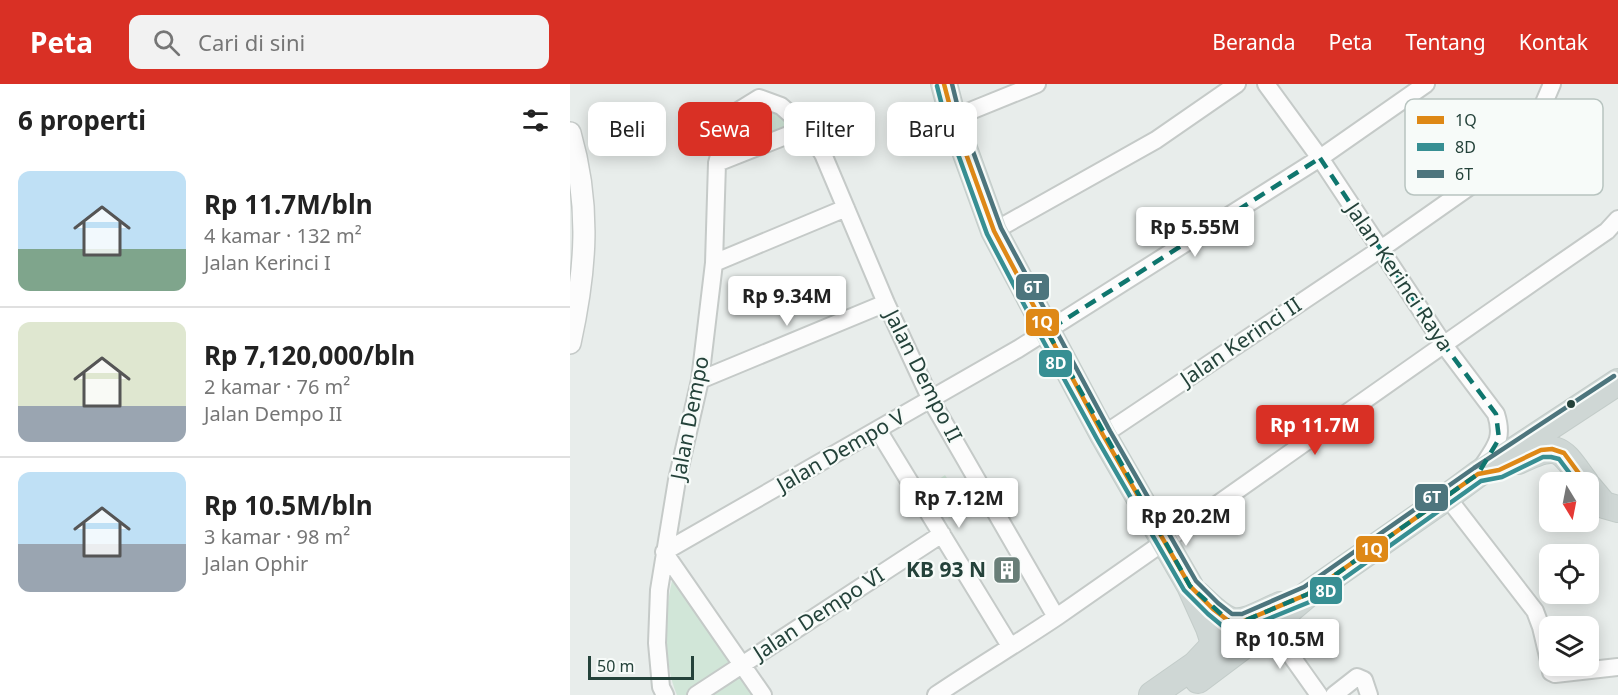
<!DOCTYPE html>
<html lang="id">
<head>
<meta charset="utf-8">
<style>
  :root { --surface:#fff; --page:#f2f2f2; --text:#222; --muted:#767676; --line:#e0e0e0; --accent:#d93025 }
  body { margin:0; font-family:"Noto Sans",sans-serif; background:var(--page); color:var(--text); height:100vh; display:flex; flex-direction:column; font-size:22px; white-space:nowrap }
  * { box-sizing:border-box; margin:0 }
  p { font-size:20px; color:var(--muted) }
  .icon { flex:none; width:33px; height:33px; fill:none; stroke:currentColor; stroke-width:2; stroke-linecap:round; stroke-linejoin:round }
  .map { position:relative; flex:1; overflow:hidden }
  .side { display:flex; flex-direction:column; background:var(--surface); width:570px }
  .side>* { flex:none }
  .banner { position:absolute; left:18px; top:18px; width:570px; height:54px; display:flex; gap:12px }
  .needle { width:39px; rotate:170deg }
  .tools { position:absolute; left:969px; top:388px; display:grid; gap:12px }
  .tools a { display:grid; place-items:center; width:60px; height:60px; border-radius:12px; background:var(--surface); box-shadow:0 3px 15px #0003; font-size:30px }
  .scale { position:absolute; left:18px; bottom:15px; width:106px; box-sizing:border-box; padding-left:6px; border:3px solid #24423a; border-top:0; font-size:16px; line-height:21px; white-space:nowrap; color:#24423a; -webkit-text-stroke:4px #f7fbf9; paint-order:stroke }
  .price { position:absolute; translate:-50% -51px; padding:0 14px; border-radius:6px; background:#fff; color:#222; font-size:20px; line-height:39px; filter:drop-shadow(0 2px 3px #0008) }
  .price::after { content:''; position:absolute; left:50%; top:36px; width:18px; height:14px; margin-left:-9px; background:inherit; clip-path:polygon(0 0,100% 0,50% 100%) }
  .price.selected { background:var(--accent); color:#fff }
  ul { padding:0; list-style:none }
  li { display:flex; align-items:center; gap:18px; height:150px; padding:0 18px }
  li+li { border-top:2px solid var(--line) }
  li span { display:grid; place-items:center; flex:none; width:168px; height:120px; border-radius:12px; color:#555 }
  li>.icon { margin-inline-start:auto }
  span .icon { width:72px; height:72px; fill:#fffc; stroke-width:1 }
  li b { font-size:26px }
  h2 { display:flex; justify-content:space-between; align-items:center; height:72px; padding:0 18px; font-size:26px }
  .chip { padding:0 21px; border-radius:12px; background:var(--surface); box-shadow:0 3px 15px #0003; font-size:21px; line-height:54px }
  .chip.selected { background:var(--accent); color:#fff }
  header { display:flex; align-items:center; gap:36px; box-sizing:border-box; height:84px; padding:0 30px; background:var(--accent); color:#fff }
  header strong { font-size:28px }
  nav { display:flex; gap:33px; margin-inline-start:auto; font-size:21px }
  .search { width:420px; height:54px; background:var(--page); display:flex; align-items:center; gap:15px; box-sizing:border-box; padding:0 21px; border-radius:12px; color:var(--muted); font-size:22px }
  main { display:flex; flex:1; min-height:0 }
  .map>svg:first-child { display:block }
  .green { fill:#d1e6d8 }
  .lines { fill:none; stroke-linecap:round; stroke-linejoin:round }
  .minor-casing { stroke:#c5cac8; stroke-width:20 }
  .tertiary-casing { stroke:#c5cac8; stroke-width:24 }
  .primary-casing { stroke:#c3ccc9; stroke-width:28 }
  .minor { stroke:#fcfcfc; stroke-width:16 }
  .tertiary { stroke:#fcfcfc; stroke-width:21 }
  .primary { stroke:#cfd7d5; stroke-width:26 }
  .bus-1-casing { stroke:#f7fbf9; stroke-width:9 }
  .bus-2-casing { stroke:#f7fbf9; stroke-width:9 }
  .bus-3-casing { stroke:#f7fbf9; stroke-width:9 }
  .bus-1 { stroke:#de8816; stroke-width:4.5 }
  .bus-2 { stroke:#378f93; stroke-width:4.5 }
  .bus-3 { stroke:#4d757d; stroke-width:4.5 }
  .marked { fill:none; stroke:#0f766e; stroke-width:4.5; stroke-dasharray:12 8; stroke-linejoin:round }
  .bus-dot { fill:#24423a; stroke:#f7fbf9; stroke-width:2 }
  .labels { text-anchor:middle; stroke-width:4.5; stroke-linejoin:round; paint-order:stroke }
  .street-label { font-size:21px; fill:#24423a; stroke:#f7fbf9 }
  .poi-label { font-size:21px; font-weight:bold; fill:#24423a; stroke:#f7fbf9; text-anchor:end }
  .key { fill:#f7fbf9; stroke:#b8c4c0; stroke-width:1.5 }
  .key-label { font-size:16px; fill:#24423a }
  .line-badge { stroke:#f7fbf9; stroke-width:2 }
  .badge-label { font-size:16px; text-anchor:middle; font-weight:bold; fill:#fff }
</style>
</head>
<body>
<header>
<strong>Peta</strong>
<div class="search"><svg class="icon" aria-label="search" viewBox="0 0 24 24"><circle cx="10" cy="10" r="6"/><path d="M15 15l6 6"/></svg>Cari di sini</div>
<nav><a>Beranda</a><a>Peta</a><a>Tentang</a><a>Kontak</a></nav>
</header>
<main>
<section class="side">
<h2>6 properti<svg class="icon" aria-label="filters" viewBox="0 0 24 24"><path d="M4 7h16M4 17h16"/><circle cx="9" cy="7" r="2"/><circle cx="15" cy="17" r="2"/></svg></h2>
<ul>
<li><span style="background:linear-gradient(#bfe0f5 65%,#7fa58c 0)"><svg class="icon" aria-label="home" viewBox="0 0 24 24"><path d="M3 11l9-7 9 7M6 9v11h12V9"/></svg></span><div><b>Rp 11.7M/bln</b><p>4 kamar · 132 m²</p><p>Jalan Kerinci I</p></div></li>
<li><span style="background:linear-gradient(#dfe7d0 70%,#9aa5b1 0)"><svg class="icon" aria-label="home" viewBox="0 0 24 24"><path d="M3 11l9-7 9 7M6 9v11h12V9"/></svg></span><div><b>Rp 7,120,000/bln</b><p>2 kamar · 76 m²</p><p>Jalan Dempo II</p></div></li>
<li><span style="background:linear-gradient(#bfe0f5 60%,#9aa5b1 0)"><svg class="icon" aria-label="home" viewBox="0 0 24 24"><path d="M3 11l9-7 9 7M6 9v11h12V9"/></svg></span><div><b>Rp 10.5M/bln</b><p>3 kamar · 98 m²</p><p>Jalan Ophir</p></div></li>
</ul>
</section>
<div class="map">
<svg width="1048" height="611" viewBox="0 0 1048 611">
  <rect width="100%" height="100%" fill="#e8edeb"/>
  <path class="green" d="M190,19L210,29L225,42L152,70L164,42Z
    M375,391L395,423L379,434L359,402Z
    M103,493L183,611H107C93,579 94,527 103,493Z"/>
  <g class="lines">
    <g class="minor-casing">
      <path id="minor" d="M696,0L750,74L874,261L926,330C934,355 925,363 912,383
        M189,14L211,22L236,44L253,70L316,219L361,316L486,533
        M383,34L467,0
        M147,79L236,44
        M424,147L586,56L667,0
        M144,179L276,124
        M130,296L316,219
        M308,346L440,562
        M533,351L818,160L946,70L965,40L982,0
        M877,413L965,527L971,543L980,581
        M700,542L749,611
        M980,582L981,588L985,590L1048,583
        M95,611L91,603L87,559L89,506L107,396L130,296L144,179L147,79L158,40L168,27L189,14
        M126,611L372,450
        M193,611L94,468L448,265L750,74L856,0
        M366,611C406,584 448,559 488,532C671,405 852,274 1037,147L1048,135
        M764,611L787,593L794,596L799,611"/>
    </g>
    <g class="tertiary-casing">
      <path id="tertiary" d="M0,49C21,122 16,186 0,259"/>
    </g>
    <g class="primary-casing">
      <path id="primary" d="M374,0L383,34L424,147L533,351L620,502L639,544L643,556L641,564L625,581L582,611
        M948,377C990,357 990,364 1016,399
        M1018,402L1034,421L1048,425
        M628,511C666,548 665,541 710,521
        M628,596L700,542L738,510L877,413L908,390L1048,298"/>
    </g>
    <use href="#minor" class="minor"/>
    <use href="#tertiary" class="tertiary"/>
    <use href="#primary" class="primary"/>
    <g class="bus-1-casing">
      <path id="bus-1" d="M374,0L383,34L424,147L477,247L533,351L620,502L643,525L660,538L674,537L738,510L908,390L929,386L971,366L982,365L994,369L1016,399"/>
    </g>
    <g class="bus-2-casing">
      <path id="bus-2" d="M367,2L376,37L417,150L470,251L527,355L614,506L638,530L655,544H676L742,517L911,397L932,393L973,373H981L989,375L1007,399"/>
    </g>
    <g class="bus-3-casing">
      <path id="bus-3" d="M382,0L390,32L431,144L540,347L626,497L648,519L662,530H672L734,503L904,384L1044,292"/>
    </g>
    <use href="#bus-1" class="bus-1"/>
    <use href="#bus-2" class="bus-2"/>
    <use href="#bus-3" class="bus-3"/>
  </g>
  <path class="marked" d="M750,74L874,261L926,330L929,355L908,390L738,510L674,537L660,538L620,502L477,247Z"/>
  <defs>
    <g id="building-square" transform="scale(1.5)"><rect x="-9" y="-9" width="18" height="18" rx="4" fill="#697e78" stroke="#f7fbf9"/><path d="M-4-6H4V6H1V3H-1V6H-4ZM-2.5-4.3h1.7v1.8h-1.7ZM.8-4.3h1.7v1.8H.8ZM-2.5-1h1.7V.8h-1.7ZM.8-1h1.7V.8H.8Z" fill="#fff"/></g>
  </defs>
  <g fill-rule="evenodd">
    <use href="#building-square" x="437" y="486"/>
  </g>
  <circle class="bus-dot" cx="1001" cy="320" r="5"/>
  <g class="labels">
    <g class="street-label">
      <text transform="translate(829 193) rotate(56)" y="7">Jalan Kerinci Raya</text>
      <text transform="translate(671 258) rotate(-34)" y="7">Jalan Kerinci II</text>
      <text transform="translate(353 292) rotate(63)" y="7">Jalan Dempo II</text>
      <text transform="translate(120 334) rotate(-79)" y="7">Jalan Dempo</text>
      <text transform="translate(271 367) rotate(-30)" y="7">Jalan Dempo V</text>
      <text transform="translate(249 530) rotate(-33)" y="7">Jalan Dempo VI</text>
    </g>
    <g class="poi-label">
      <text x="416" y="493">KB 93 N</text>
    </g>
  </g>
  <rect x="835" y="15" width="198" height="96" rx="9" class="key"/>
  <rect x="847" y="32" width="27" height="8" fill="#de8816"/>
  <rect x="847" y="59" width="27" height="8" fill="#378f93"/>
  <rect x="847" y="86" width="27" height="8" fill="#4d757d"/>
  <g class="key-label">
    <text x="885" y="42">1Q</text>
    <text x="885" y="69">8D</text>
    <text x="885" y="96">6T</text>
  </g>
  <g class="line-badge">
    <rect x="445" y="189" width="35" height="28" rx="6" fill="#4d757d"/>
    <rect x="455" y="224" width="35" height="29" rx="6" fill="#de8816"/>
    <rect x="468" y="265" width="35" height="29" rx="6" fill="#378f93"/>
    <rect x="844" y="399" width="35" height="29" rx="6" fill="#4d757d"/>
    <rect x="785" y="451" width="34" height="28" rx="6" fill="#de8816"/>
    <rect x="739" y="492" width="34" height="29" rx="6" fill="#378f93"/>
  </g>
  <g class="badge-label">
    <text x="463" y="209">6T</text>
    <text x="472" y="244">1Q</text>
    <text x="486" y="285">8D</text>
    <text x="862" y="419">6T</text>
    <text x="802" y="471">1Q</text>
    <text x="756" y="513">8D</text>
  </g>
</svg>
<div class="tools">
<a><svg class="needle" viewBox="-14 -14 28 28"><path d="M0-13l5 13h-10z" fill="#e53935"/><path d="M0 13l5-13h-10z" fill="#767676"/></svg></a>
<a><svg class="icon" aria-label="locate" viewBox="0 0 24 24"><circle cx="12" cy="12" r="6"/><path d="M12 2v4M12 18v4M2 12h4M18 12h4"/></svg></a>
<a><svg class="icon" aria-label="layers" viewBox="0 0 24 24"><path d="M12 4l9 5-9 5-9-5zM3 14l9 5 9-5"/></svg></a>
</div>
<div class="scale">50 m</div>
<b class="price" style="left:625px;top:174px">Rp 5.55M</b>
<b class="price" style="left:217px;top:243px">Rp 9.34M</b>
<b class="price selected" style="left:745px;top:372px">Rp 11.7M</b>
<b class="price" style="left:389px;top:445px">Rp 7.12M</b>
<b class="price" style="left:616px;top:463px">Rp 20.2M</b>
<b class="price" style="left:710px;top:586px">Rp 10.5M</b>
<div class="banner">
<a class="chip">Beli</a>
<a class="chip selected">Sewa</a>
<a class="chip">Filter</a>
<a class="chip">Baru</a>
</div>
</div>
</main>
</body>
</html>
